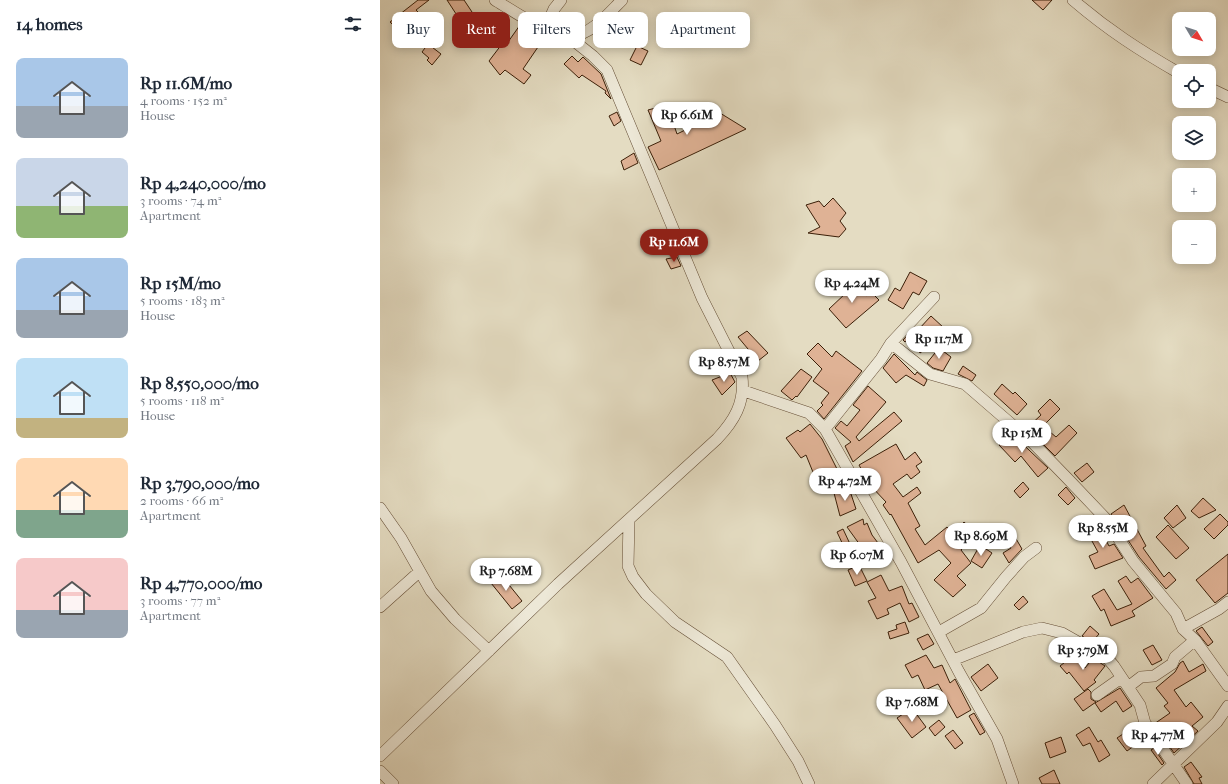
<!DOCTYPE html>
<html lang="en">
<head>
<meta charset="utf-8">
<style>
  :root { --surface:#fff; --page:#f6f6f7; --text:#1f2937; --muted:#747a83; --accent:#8f2418 }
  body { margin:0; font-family:"IM FELL French Canon",serif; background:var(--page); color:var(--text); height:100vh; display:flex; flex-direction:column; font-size:15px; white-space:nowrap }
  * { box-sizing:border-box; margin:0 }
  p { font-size:13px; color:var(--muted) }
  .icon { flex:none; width:22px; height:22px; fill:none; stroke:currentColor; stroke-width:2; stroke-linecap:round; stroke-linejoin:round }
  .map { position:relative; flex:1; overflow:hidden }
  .sheet { display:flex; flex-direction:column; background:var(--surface); width:380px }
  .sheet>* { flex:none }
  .top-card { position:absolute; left:12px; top:12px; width:380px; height:36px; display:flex; gap:8px }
  .needle { width:26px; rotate:129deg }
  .tools { position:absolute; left:792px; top:12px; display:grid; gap:8px }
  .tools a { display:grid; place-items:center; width:44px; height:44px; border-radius:8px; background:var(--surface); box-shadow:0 2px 10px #0003; font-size:20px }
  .price { position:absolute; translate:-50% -34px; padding:0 9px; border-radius:14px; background:#fff; color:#222; font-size:13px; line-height:26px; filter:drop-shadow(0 1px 2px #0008) }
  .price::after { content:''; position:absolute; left:50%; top:24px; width:12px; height:9px; margin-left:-6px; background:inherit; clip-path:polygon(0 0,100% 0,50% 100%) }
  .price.current { background:var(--accent); color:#fff }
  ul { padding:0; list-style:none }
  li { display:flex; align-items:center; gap:12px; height:100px; padding:0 16px }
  li span { display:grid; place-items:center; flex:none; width:112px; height:80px; border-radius:8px; color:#555 }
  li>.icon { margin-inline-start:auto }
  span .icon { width:48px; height:48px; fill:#fffc; stroke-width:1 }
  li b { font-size:17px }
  h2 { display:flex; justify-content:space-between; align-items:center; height:48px; padding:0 16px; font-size:17px }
  .chip { padding:0 14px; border-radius:8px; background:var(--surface); box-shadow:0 2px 10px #0003; font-size:14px; line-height:36px }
  .chip.current { background:var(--accent); color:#fff }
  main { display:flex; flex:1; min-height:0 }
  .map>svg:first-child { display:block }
  .building { fill:#dfb295; stroke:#3b1f08 }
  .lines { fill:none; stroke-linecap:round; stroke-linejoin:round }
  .minor-casing { stroke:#654e36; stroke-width:12 }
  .minor { stroke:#ede8d7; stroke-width:11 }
</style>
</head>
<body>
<main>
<section class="sheet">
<h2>14 homes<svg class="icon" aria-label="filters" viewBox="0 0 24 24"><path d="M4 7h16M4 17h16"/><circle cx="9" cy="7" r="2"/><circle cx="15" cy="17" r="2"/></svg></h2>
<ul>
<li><span style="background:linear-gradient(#a9c7e8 60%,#9aa5b1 0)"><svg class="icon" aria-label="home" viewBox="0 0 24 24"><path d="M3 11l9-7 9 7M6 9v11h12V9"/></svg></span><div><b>Rp 11.6M/mo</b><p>4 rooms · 152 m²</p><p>House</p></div></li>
<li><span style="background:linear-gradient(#c9d6e8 60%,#8fb573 0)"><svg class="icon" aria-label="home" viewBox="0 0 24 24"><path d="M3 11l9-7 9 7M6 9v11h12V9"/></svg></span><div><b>Rp 4,240,000/mo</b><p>3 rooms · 74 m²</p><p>Apartment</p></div></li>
<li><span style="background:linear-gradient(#a9c7e8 65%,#9aa5b1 0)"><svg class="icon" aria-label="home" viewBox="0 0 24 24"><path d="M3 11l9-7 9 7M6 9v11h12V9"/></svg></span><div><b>Rp 15M/mo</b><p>5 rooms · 183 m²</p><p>House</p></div></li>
<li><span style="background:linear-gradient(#bfe0f5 75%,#c2b280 0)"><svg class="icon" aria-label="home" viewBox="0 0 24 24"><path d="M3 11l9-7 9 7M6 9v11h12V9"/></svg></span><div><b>Rp 8,550,000/mo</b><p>5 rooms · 118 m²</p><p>House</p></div></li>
<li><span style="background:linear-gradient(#ffd9b3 65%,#7fa58c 0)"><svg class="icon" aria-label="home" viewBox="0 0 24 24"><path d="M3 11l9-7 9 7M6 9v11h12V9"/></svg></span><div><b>Rp 3,790,000/mo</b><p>2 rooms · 66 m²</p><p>Apartment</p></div></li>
<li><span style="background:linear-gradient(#f6c9c9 65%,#9aa5b1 0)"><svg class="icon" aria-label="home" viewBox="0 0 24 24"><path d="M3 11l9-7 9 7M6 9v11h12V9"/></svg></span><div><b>Rp 4,770,000/mo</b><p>3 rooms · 77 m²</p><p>Apartment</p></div></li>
</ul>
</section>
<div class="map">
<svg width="848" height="784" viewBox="0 0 848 784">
  <rect width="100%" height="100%" fill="#e4dcc2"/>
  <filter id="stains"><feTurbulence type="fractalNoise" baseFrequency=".005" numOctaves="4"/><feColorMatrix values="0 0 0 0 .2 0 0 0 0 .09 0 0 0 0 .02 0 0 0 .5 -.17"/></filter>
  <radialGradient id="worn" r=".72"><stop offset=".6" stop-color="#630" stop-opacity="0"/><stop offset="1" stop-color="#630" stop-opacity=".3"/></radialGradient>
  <path class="building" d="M38,0H49L36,10L39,13L21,28L18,25L16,28L10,22Z
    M67,0H84L92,12L80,20Z
    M652,0H672L663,10Z
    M252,21L263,30L253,40L243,30Z
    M140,25L147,30L143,36L158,47L143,69L151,75L144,84L125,70L120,75L109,61L125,40L128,42Z
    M33,31L39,37L31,45L25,40Z
    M48,44L61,54L52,65L47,60L49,58L42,52Z
    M257,46L268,51L261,65L250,60Z
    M192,56L198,62L203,57L221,74L231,99L225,93L226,91L202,75L199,78L184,64Z
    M287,105L297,134L340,113L366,129L279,170L268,147L281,141L268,110Z
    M237,112L241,121L234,126L229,116Z
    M254,153L258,163L244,170L241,161Z
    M453,198L466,213L460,221L466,229L459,237L428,233L440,227L426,205L439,201L444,207Z
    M297,257L301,266L291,269L286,259Z
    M530,272L547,281L539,295L533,292L523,309L508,300L515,288L520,291Z
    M468,279L487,296L491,292L499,300L466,328L449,309L467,292L461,287Z
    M551,316L564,328L551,342L553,343L540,353L530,338L525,342L523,340L535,327L538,330Z
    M367,331L388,353L378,361L358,337Z
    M438,343L452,357L456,351L482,371L444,419L437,411L443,405L441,403L449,393L433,381L442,369L427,354Z
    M559,348L571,357L563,371L553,368L547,363Z
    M514,354L535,375L537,372L547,380L544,386L526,375L516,383L503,368Z
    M583,366L596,375L592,381L578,374Z
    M421,369L432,377L417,397L416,396L412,400L401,391Z
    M350,373L355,382L342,395L332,380Z
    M622,384L633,394L635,392L647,404L637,415L614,394Z
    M488,386L506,402L476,437L479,441L514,412L522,421L473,462L465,446L471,442L455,428L461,421L467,426L480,410L473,405Z
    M670,399L680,409L663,426L676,437L689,425L697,433L675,456L647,428L661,415L658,411Z
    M430,424L442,439L459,473L437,482L426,455L421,458L406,438L418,430L420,432Z
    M631,433L668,468L658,477L641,456L635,462L619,445Z
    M516,444L525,460L535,452L542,462L536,466L540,472L531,479L527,474L513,484L523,497L537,487L541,493L528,503L540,526L535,529L545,545L567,527L573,534L584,522L596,533L581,550L591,563L577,576L586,585L573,597L554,580L571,563L559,550L538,563L511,514L510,515L503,505L506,502L490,485L479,465Z
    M707,463L714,472L702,482L694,473Z
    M643,482L649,489L640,498L634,491Z
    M686,487L695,498L688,505L678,495Z
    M469,488L476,509L460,516L454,493Z
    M823,498L836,510L819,518L811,511Z
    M744,505L766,546L763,548L784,577L789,572L796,580L786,589L759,557L731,514Z
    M797,505L806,518L793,528L784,518Z
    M840,514L848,522V525L834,539L824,529Z
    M483,519L484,525L487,523L492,535L501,547L488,556L467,527Z
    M718,525L729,546L734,544L743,558L715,569L709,556L718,552L707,532Z
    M788,525L809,548L796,559L776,537Z
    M463,529L470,544L464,547L457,532Z
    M635,537L642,549L629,563L623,553L631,548L627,542Z
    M600,545L612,553L602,568L591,561Z
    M848,554V593L835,603L816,580Z
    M479,565L487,581L475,586L468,570Z
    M121,575L142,601L132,609L111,583Z
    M501,575L509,591L522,586L529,604L532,603L539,617L529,622L520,603L507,609L509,614L497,619L488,601L496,598L487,582Z
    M746,576L751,583L758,578L773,598L752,611L755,616L731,626L724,609L721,611L712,596L724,589L737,610L752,604L738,581Z
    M643,596L648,602L639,610L634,605Z
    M525,622L529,633L510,639L508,632L517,629L516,625Z
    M710,626L719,634L712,642L702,636Z
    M822,627L833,642L828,646L816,631Z
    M548,634L554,644L543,650L537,639Z
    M773,645L782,660L772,665L763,650Z
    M546,655L554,668L562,665L570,683L575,679L591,710L577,718L558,684L545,690L538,675L532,678L525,665Z
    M694,655L705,668L713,658L725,666L714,680L716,682L704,691L689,672L687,674L680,666Z
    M803,661L809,672L823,664L826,671L794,690L806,707L811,702L823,717L812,726L818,731L794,753L774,724L790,713L784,706L788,703L776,688L795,672L800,663Z
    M608,664L618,678L601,691L591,677Z
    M740,688L752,706L743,712L736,701L721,712L715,703Z
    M708,689L711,692V699L716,702L703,711L694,699Z
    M532,708L546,727L532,738L517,718Z
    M594,713L605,732L600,735L589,716Z
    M559,720L565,727L555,736L549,728Z
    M709,727L718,742L721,740L730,755L719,762L710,743L703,746L696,735Z
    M573,730L583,743L575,749L565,736Z
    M749,730L758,743L747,751L737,738Z
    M681,737L686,752L670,758L665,743Z
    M774,748L784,763L782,765L771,750Z
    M811,762L822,777L819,778L822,784H814L804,767Z
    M674,770L680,784H662L659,778Z"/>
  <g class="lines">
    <g class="minor-casing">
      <path id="minor" d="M115,0C130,9 174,39 190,37C212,34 227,15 242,0
        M693,0C728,30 759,50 799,73
        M165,29L174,9L181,0
        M829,88L848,97
        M511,343L550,374L585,384L652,442L687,478L726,519L753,561L796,613L803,629L815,640L848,686
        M364,391L429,413L445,429L521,562L579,672L617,739L633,784
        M445,429L501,359L511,343L554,297
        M0,508L21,538L51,591L75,619L109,651
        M249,520L248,566L253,577L266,594L295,622L347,657L395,725L418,761L429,784
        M0,607L39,572
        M803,629L839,609L848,602
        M559,632L601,608L626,577L644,557L656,548
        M573,660L643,632L662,628L682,633L728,659L734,666L760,705L765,723L807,784
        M748,687L761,677L774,676L792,664L795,657L815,640
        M717,695L741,678
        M0,756L178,584L337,439C354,421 365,403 362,377L322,298L227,70L213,56L189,37
        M0,771L13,784
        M773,784L837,722L848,706"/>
    </g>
    <use href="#minor" class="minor"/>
  </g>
  <rect width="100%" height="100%" filter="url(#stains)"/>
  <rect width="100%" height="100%" fill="url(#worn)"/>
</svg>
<div class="tools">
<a><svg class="needle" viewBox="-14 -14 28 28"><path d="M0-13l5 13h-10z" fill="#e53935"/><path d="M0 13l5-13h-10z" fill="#747a83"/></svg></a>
<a><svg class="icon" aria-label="locate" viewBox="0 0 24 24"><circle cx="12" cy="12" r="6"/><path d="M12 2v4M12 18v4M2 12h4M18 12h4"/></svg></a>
<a><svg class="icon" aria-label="layers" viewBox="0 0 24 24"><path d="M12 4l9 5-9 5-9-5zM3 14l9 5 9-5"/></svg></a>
<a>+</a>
<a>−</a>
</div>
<b class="price" style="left:307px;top:136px">Rp 6.61M</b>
<b class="price current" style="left:294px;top:263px">Rp 11.6M</b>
<b class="price" style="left:472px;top:304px">Rp 4.24M</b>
<b class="price" style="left:559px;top:360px">Rp 11.7M</b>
<b class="price" style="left:344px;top:383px">Rp 8.57M</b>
<b class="price" style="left:642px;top:454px">Rp 15M</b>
<b class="price" style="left:465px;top:502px">Rp 4.72M</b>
<b class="price" style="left:723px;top:549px">Rp 8.55M</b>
<b class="price" style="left:601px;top:557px">Rp 8.69M</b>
<b class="price" style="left:477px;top:576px">Rp 6.07M</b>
<b class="price" style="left:126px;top:592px">Rp 7.68M</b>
<b class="price" style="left:703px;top:671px">Rp 3.79M</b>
<b class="price" style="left:532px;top:723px">Rp 7.68M</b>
<b class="price" style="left:778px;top:756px">Rp 4.77M</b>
<div class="top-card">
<a class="chip">Buy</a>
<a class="chip current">Rent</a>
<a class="chip">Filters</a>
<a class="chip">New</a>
<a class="chip">Apartment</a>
</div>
</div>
</main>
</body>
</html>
